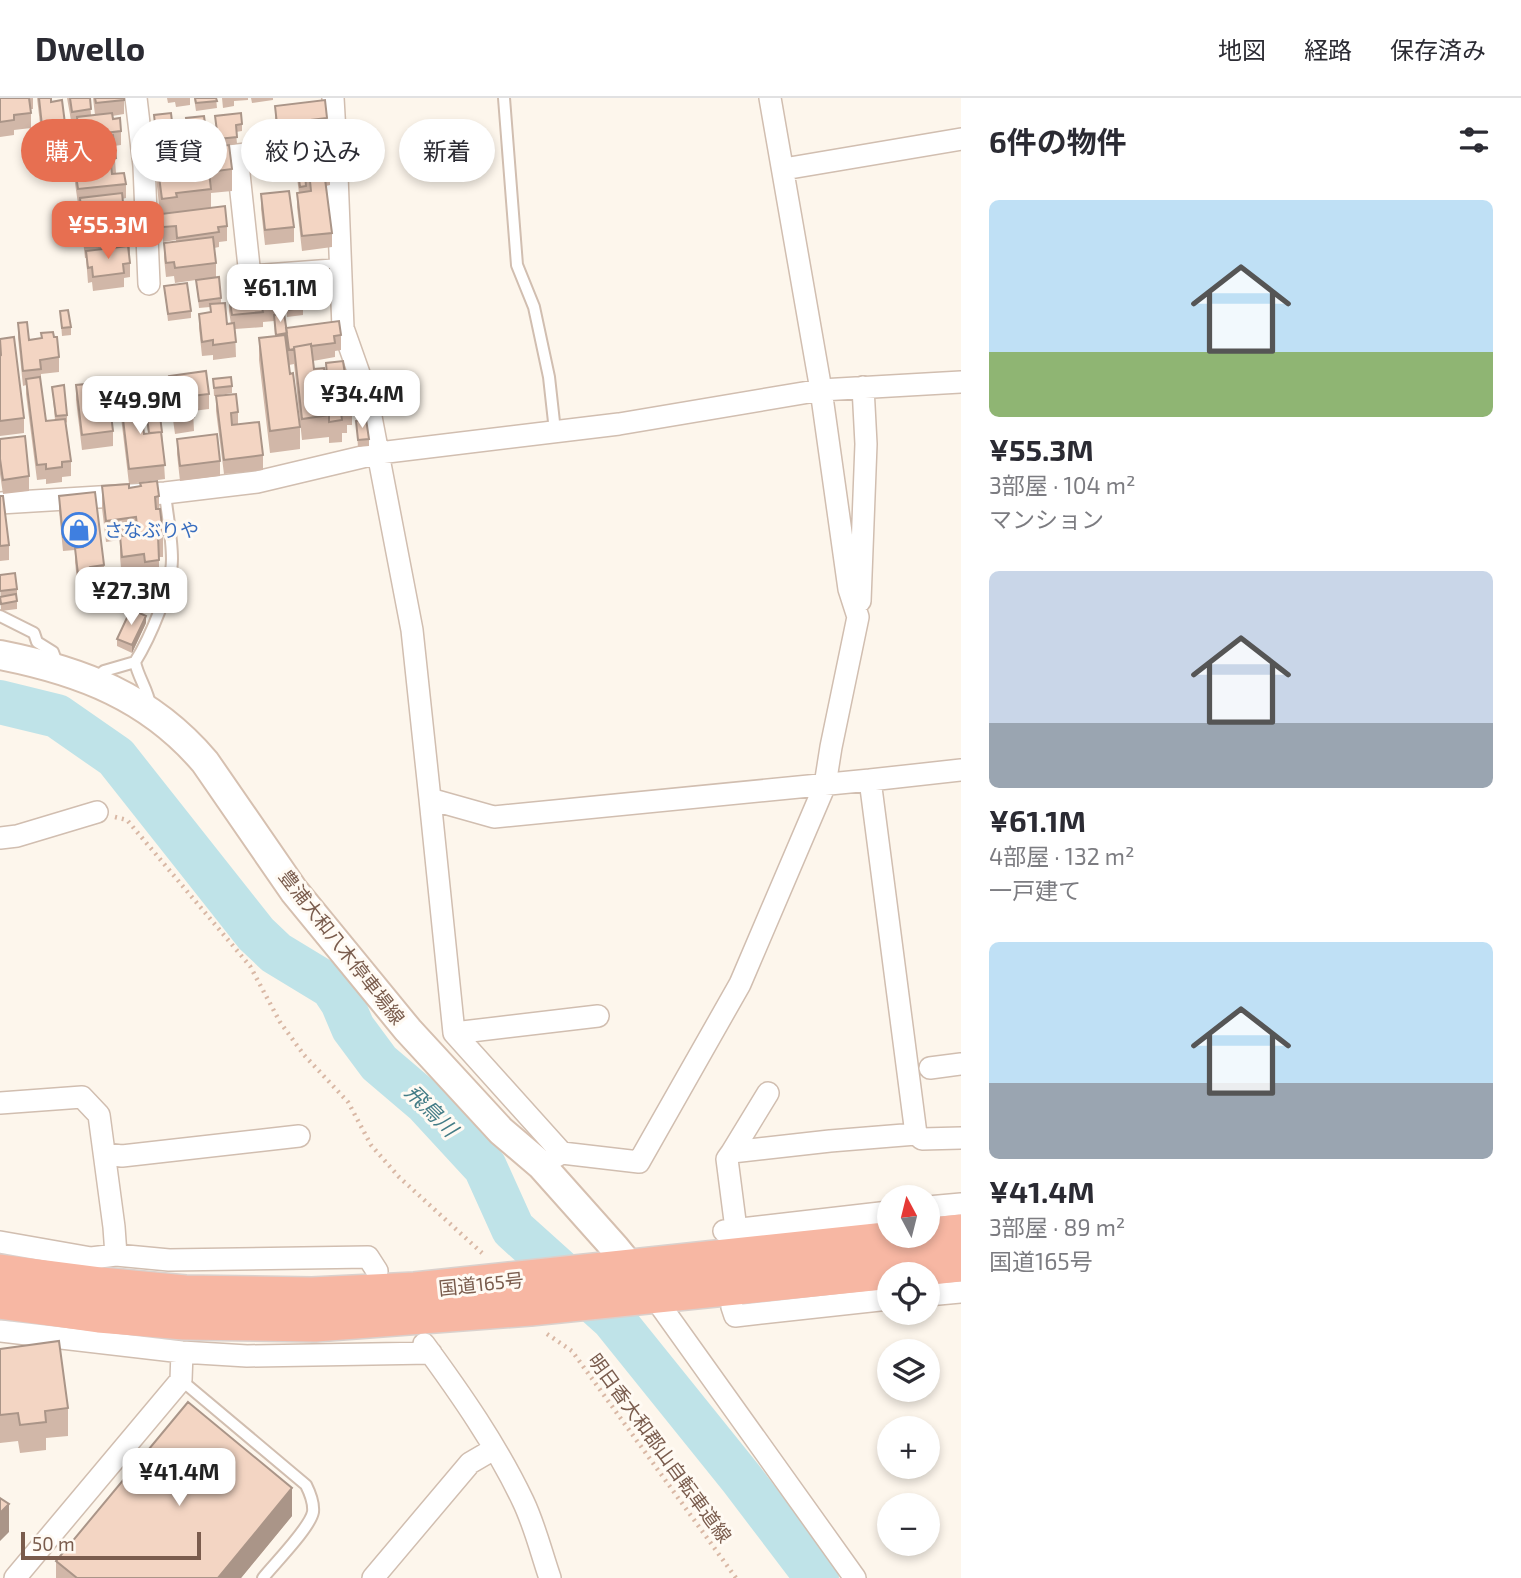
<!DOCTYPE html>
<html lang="ja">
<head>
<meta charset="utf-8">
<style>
  :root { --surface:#fff; --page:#f2f2f3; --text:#2b2b33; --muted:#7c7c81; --line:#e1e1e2; --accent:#e76f51 }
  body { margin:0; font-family:"Exo 2","Noto Sans JP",sans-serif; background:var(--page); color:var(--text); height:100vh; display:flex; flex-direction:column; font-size:26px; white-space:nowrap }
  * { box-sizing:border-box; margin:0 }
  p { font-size:23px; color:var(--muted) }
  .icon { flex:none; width:38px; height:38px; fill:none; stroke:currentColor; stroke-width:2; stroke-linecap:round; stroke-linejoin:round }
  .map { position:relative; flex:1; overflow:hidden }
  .side { display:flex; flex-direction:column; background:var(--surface); width:560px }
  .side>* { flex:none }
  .banner { position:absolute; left:21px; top:21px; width:665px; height:63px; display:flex; gap:14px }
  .needle { width:46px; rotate:353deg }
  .tools { position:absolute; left:877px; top:1087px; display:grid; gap:14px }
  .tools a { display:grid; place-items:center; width:63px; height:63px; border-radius:50%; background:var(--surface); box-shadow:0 4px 10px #0003; font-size:35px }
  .scale { position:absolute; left:21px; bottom:18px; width:180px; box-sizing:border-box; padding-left:7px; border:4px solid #7a5c4d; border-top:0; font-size:19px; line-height:24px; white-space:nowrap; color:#7a5c4d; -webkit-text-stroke:5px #fffaf3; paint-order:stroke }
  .price { position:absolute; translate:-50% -60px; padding:0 16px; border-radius:14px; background:#fff; color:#222; font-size:23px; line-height:46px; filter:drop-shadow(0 2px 4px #0008) }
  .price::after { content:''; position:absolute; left:50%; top:42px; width:21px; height:16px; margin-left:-10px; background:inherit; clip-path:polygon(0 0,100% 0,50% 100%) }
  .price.selected { background:var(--accent); color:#fff }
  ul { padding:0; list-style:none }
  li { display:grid; align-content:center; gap:14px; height:371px; padding:0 28px }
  li span { display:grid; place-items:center; height:217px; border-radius:10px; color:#555 }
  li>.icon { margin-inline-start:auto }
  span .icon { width:126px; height:126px; fill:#fffc; stroke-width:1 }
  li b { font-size:30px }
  h2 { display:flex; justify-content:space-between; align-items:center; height:84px; padding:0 28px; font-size:30px }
  .tag { padding:0 24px; border-radius:32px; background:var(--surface); box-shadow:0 4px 10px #0003; font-size:24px; line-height:63px }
  .tag.selected { background:var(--accent); color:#fff }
  header { display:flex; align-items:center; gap:42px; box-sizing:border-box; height:98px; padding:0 35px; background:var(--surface); border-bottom:2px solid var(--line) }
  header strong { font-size:33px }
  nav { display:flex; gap:38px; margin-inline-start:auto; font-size:24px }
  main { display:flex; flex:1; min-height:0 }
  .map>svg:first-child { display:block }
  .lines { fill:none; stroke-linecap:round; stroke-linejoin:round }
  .river { stroke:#bfe3e8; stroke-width:44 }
  .lane-casing { stroke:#d1beb0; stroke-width:14 }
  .street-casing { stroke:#d1beb0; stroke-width:24 }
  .secondary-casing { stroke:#d6c0b0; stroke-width:32 }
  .highway-casing { stroke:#dad1cd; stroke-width:40 }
  .path { stroke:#d9b8a5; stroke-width:4.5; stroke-dasharray:2 5; stroke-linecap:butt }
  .lane { stroke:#fff; stroke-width:10 }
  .street { stroke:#fff; stroke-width:21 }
  .secondary { stroke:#fff; stroke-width:28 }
  .highway { stroke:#f7b7a3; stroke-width:37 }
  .wall { fill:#d1b7a8 }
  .shaded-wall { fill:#aa9588 }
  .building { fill:#f3d5c3; stroke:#aa9588; stroke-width:2 }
  .labels { text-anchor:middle; stroke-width:6; stroke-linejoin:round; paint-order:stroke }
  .shop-label { font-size:19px; fill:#366cbe; stroke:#fffaf3; text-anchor:start }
  .street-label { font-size:19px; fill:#7a5c4d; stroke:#fffaf3 }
  .water-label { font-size:21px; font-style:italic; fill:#437c86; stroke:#fffaf3 }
</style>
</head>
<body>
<header>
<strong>Dwello</strong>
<nav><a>地図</a><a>経路</a><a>保存済み</a></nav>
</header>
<main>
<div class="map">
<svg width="961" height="1480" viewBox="0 0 961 1480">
  <rect width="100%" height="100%" fill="#fdf6ec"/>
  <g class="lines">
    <path class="river" d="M0,604L57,618L116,659L256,836L276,855L332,889L342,904L353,930L379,965L426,1005L485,1069L513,1131L613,1221L741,1380L817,1480"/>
    <g class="lane-casing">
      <path id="lane" d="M504,0L517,167L534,209L549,279L555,333
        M0,518L34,535L37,544L53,554L58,568
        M135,564C138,579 148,592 150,607
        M95,581L104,573L135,564C150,540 172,489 172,461C172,439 167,416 165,395
        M181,1282L306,1387C310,1395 314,1405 313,1414C310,1430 274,1466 263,1480"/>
    </g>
    <g class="street-casing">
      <path id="street" d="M136,0L144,68L149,186
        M336,52L343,230L367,298L412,532L430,701
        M237,57L250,178L333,172
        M144,68L306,49L336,52L333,0
        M784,71L961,41
        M0,405L165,395L257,384L379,355L619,326L821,292L961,284
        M860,503L866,346L863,289
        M870,682L961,672
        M0,740L17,738L97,714
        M454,935L598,918
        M930,970L961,966
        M0,1005L82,999L99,1017L114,1129L116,1157
        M916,1036L922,1041L961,1040
        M732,1054L768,995
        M562,1055L454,935L430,701L494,719L870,682L916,1036L830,1043L732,1054L727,1061L736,1131
        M105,1056L122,1058L299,1038
        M551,1061L562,1055L639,1064L740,886L825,687L831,649L858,519L849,491L821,292L770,0
        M928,1109L961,1106
        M724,1133L889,1114
        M0,1144L91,1160L116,1157L169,1162L368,1159L377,1173
        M652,1196L855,1480
        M928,1197L961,1194
        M732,1209L735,1218L889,1201
        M0,1233L182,1254L247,1258L431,1255
        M424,1246C460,1295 497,1348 523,1403C535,1428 541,1454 550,1480
        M15,1480L181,1282L182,1254
        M373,1480L470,1365L494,1351"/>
    </g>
    <g class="secondary-casing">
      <path id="secondary" d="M0,557C81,573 150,599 205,664L294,793L408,932L501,1033L541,1067L615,1150L642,1183"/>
    </g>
    <g class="highway-casing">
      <path id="highway" d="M0,1175L101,1188L185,1196L312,1198L415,1193L961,1135
        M0,1202L99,1216L184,1223L315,1225L530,1209L961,1165"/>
    </g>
    <path class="path" d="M115,719L127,722L250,868L280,924L304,957L348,1004L371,1047L399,1079L482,1155
      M547,1236L572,1253L736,1480"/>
    <use href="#lane" class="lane"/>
    <use href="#street" class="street"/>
    <use href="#secondary" class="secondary"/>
    <use href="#highway" class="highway"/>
  </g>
  <path class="wall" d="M0,0H33V11H31V30L14,32V37L0,39Z
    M37,0H51L70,65V80L59,81L55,50L43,51Z
    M67,0H90L91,17H95L93,0H124V16L112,18L113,21L121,33V47L114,48L116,75H112V76L126,86V100L122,101L124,114V129H122L123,136L130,144V179L124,180V189L93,193L92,184L88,185L86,160H85L80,115V106H78L75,85V70H77L76,56V41H78L77,28H72Z
    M167,0H190V7L176,9L175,4L168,5Z
    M194,0H216L217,10L196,13Z
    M222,0H248V2L234,3V8L223,10Z
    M251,0H273V2L252,5Z
    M275,8L327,20V35L277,41L275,22Z
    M154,17L174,41V48L157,50Z
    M215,18L242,26V33L236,34L237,46L229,47L232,71V93L211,95V109L227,128V143L219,144V149L214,150L216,165V180L221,200V205L227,226H231L229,213V181L270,183L282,207V216L286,234L341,237V252L335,253V259L313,263L314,271L325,278H327L326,265L346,285L363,293V315L352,316V327H347V335H342V344L329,345V339L302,342L294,266L289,267L286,243L290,276L300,329V351L270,355L259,262V240L275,238L274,223L263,224V229L235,231L236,259L213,262V257L202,258L199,230V216L210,214V209L199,210L196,182L175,185L174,178L166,179L164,160V145L176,143V142L163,144L156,79V57L166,60L179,58L218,48Z
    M186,20L207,40V48L189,50Z
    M295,50L330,73V87L326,88L332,135V149L302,153L297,109V95H299L295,65Z
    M261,96L294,129V144L265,147L261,111Z
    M304,174L330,185V192L310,195V204L307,205Z
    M283,175L303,210V217L287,219Z
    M164,188L191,213V220L168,223Z
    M60,213L71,229V237L62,238Z
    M18,225L29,242L41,240V235L54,239L59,259V274L41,276V285L46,323L55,322L52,289L67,317V324L66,325L71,363V378L62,379V384L46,386V381L37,382L26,296V287L23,288L18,240Z
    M0,241L24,320V335L0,338Z
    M169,278L209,296V311L193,313L194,333L175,336L169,293Z
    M213,281L232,288V295L214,298Z
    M76,287L113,333V348L82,352L76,302Z
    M120,296L144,336L148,335L145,304L162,334L165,381L129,386L120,311Z
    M216,298L238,314V327L263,357V372L224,376L216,313Z
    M356,323L369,341V348L358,349Z
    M0,341L29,378V393L3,396L0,376Z
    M177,341L220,363V378L180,383L177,356Z
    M102,388L129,390L159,398V411L163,437V459H159V484L145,486L144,478L122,481L120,459V442L106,444L102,410Z
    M0,398L9,447V462L0,463Z
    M59,398L104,467V482L91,484V489L78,491L75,464V452L63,453L59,413Z
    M0,477L17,491V511L1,513Z
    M146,525L132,555L117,548V541Z
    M0,1251L68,1310V1338L46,1340V1352L20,1355L18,1343L0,1345Z
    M292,1418L241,1480H56V1463Z"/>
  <path class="shaded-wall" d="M146,518V525L132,555V547Z
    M292,1390V1418L241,1480H218Z
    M9,1406V1434L0,1443V1415Z"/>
  <path class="building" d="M0,0H29L31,15L14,17V22L0,24Z
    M39,0H51V4L62,2L70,65L59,67L55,35L43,37Z
    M70,0H90L91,11L72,14Z
    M95,0H124V2L96,5Z
    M195,0H216L217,3L196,5Z
    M325,2L327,20L277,26L275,8Z
    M112,15L113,21L120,20L121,33L79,38L77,19Z
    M171,15L174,41L157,43L154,17Z
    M241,15L242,26L236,27L237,39L218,41L215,18Z
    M204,18L207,40L189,42L186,20Z
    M113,37L116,60L79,64L76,41Z
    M327,46L330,73L305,76L306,88L300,89L295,50Z
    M229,47L232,71L209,74L211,91L176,95L177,99L162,101L156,57L166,56V60L179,58V56L194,54V51Z
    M111,66L112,76L124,75L126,86L78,91L75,70Z
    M325,81L332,135L302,138L297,95L311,93L310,83Z
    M289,93L294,129L265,132L261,96Z
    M122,95L124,114L82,120L80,100Z
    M225,108L227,128L218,129L219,134L177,140L176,128L163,129L161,116Z
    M121,120L123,136H129L130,144L99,148V144L85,146L83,125Z
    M213,139L216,165L175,170L174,164L166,165L164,145Z
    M128,148L130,165L123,166L124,175L93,179L92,169L88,170L86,153Z
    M329,171L330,185L309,187L310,197H307L304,174Z
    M299,173L303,210L287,212L283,175Z
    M269,178L270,183L279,182L282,207L262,210L263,214L232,217L229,198H231L229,181Z
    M219,179L221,200L199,203L196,182Z
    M187,185L191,213L168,216L164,188Z
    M225,205L227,226L234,225L236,244L213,247V242L202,244L199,216L211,214L210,206Z
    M68,212L71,229L62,230L60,213Z
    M284,215L287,235L276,237L274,217Z
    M339,223L341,237L334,238L335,245L311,248V246L294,249V251L289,252L286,230Z
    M27,224L29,242L42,240L41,235L53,234L54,239H57L59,259L40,262L41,271L23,273L18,225Z
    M285,237L290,276L293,275L300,329L270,333L259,240Z
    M14,239L24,320L0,323V258L1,257L0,241Z
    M311,246L314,271L324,270L325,278L345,276L346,285L362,283L363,293L351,295L352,305L347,306V313L341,314L342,322L329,324V317L302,321L294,249Z
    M343,263L346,283L345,276L327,278L326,265Z
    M206,273L209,296L192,298L194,319L175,321L169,278Z
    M40,279L46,323L65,321L71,363L62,364V369L46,371V366L37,367L26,281Z
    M231,279L232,288L214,290L213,281Z
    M107,284L113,333L82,337L76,287Z
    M64,287L67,317L56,318L52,289Z
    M139,294L144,336L161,334L165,367L129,371L120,296Z
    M236,296L238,314L231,315L232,327L259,324L263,357L224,362L216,298Z
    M158,302L162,334L149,335L145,304Z
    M366,321L369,341L358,342L356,323Z
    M217,336L220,363L180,368L177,341Z
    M25,338L29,378L3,382L0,361V341Z
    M157,383L159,398L155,399L156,411H160L163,437L158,438L159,462L145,464L144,456L122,459L120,438L138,436L136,419L106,423L102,388L129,386V390L141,388L140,385Z
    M95,394L104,467L90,469L91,475L78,476L75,450L83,449L82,436L63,439L59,398Z
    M0,398H3L9,447L0,448Z
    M15,475L17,491L0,493V477Z
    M16,496L17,503L1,506L0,499Z
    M131,511L146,518L132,547L117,541Z
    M59,1243L68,1310L45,1313L46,1324L20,1327L18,1315L0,1317V1251Z
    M188,1304L292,1390L218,1480H77L56,1463Z
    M0,1400L9,1406L0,1415Z"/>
  <defs>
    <g id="shop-ring" transform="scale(1.75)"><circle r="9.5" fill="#fffaf3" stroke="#3f7fe0" stroke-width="1.5"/><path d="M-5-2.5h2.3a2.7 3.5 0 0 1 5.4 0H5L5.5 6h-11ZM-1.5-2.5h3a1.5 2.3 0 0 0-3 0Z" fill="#3f7fe0"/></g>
  </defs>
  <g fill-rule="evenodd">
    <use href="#shop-ring" x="79" y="432"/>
  </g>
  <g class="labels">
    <g class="shop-label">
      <text x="104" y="439">さなぶりや</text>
    </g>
    <g class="street-label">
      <text transform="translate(342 849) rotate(52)" y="7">豊浦大和八木停車場線</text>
      <text transform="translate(481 1186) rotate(-6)" y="7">国道165号</text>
      <text transform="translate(660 1350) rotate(54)" y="7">明日香大和郡山自転車道線</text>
    </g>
    <g class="water-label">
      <text transform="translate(431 1013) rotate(45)" y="7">飛鳥川</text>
    </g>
  </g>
</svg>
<div class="tools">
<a><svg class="needle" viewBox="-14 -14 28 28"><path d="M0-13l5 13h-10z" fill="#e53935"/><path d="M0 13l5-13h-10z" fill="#7c7c81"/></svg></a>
<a><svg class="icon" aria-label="locate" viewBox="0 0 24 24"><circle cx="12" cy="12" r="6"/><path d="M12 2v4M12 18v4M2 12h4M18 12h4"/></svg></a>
<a><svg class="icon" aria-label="layers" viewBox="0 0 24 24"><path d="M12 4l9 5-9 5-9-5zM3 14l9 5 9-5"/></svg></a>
<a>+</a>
<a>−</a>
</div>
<div class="scale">50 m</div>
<b class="price selected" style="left:108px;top:163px">¥55.3M</b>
<b class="price" style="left:280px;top:226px">¥61.1M</b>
<b class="price" style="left:362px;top:332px">¥34.4M</b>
<b class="price" style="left:140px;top:338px">¥49.9M</b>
<b class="price" style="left:131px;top:529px">¥27.3M</b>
<b class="price" style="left:179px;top:1410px">¥41.4M</b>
<div class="banner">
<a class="tag selected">購入</a>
<a class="tag">賃貸</a>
<a class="tag">絞り込み</a>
<a class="tag">新着</a>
</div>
</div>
<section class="side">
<h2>6件の物件<svg class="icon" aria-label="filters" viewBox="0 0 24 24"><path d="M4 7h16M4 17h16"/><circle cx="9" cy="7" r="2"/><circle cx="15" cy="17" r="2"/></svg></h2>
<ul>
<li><span style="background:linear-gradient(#bfe0f5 70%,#8fb573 0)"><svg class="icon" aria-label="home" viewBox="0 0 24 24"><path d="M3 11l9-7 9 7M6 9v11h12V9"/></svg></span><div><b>¥55.3M</b><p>3部屋 · 104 m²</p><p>マンション</p></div></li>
<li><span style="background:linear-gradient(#c9d6e8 70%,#9aa5b1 0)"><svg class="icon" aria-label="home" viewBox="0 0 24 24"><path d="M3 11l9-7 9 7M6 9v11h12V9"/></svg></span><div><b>¥61.1M</b><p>4部屋 · 132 m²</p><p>一戸建て</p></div></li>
<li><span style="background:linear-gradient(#bfe0f5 65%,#9aa5b1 0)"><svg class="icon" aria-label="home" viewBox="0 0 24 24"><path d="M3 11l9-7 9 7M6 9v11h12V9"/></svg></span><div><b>¥41.4M</b><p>3部屋 · 89 m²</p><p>国道165号</p></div></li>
</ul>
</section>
</main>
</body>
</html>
